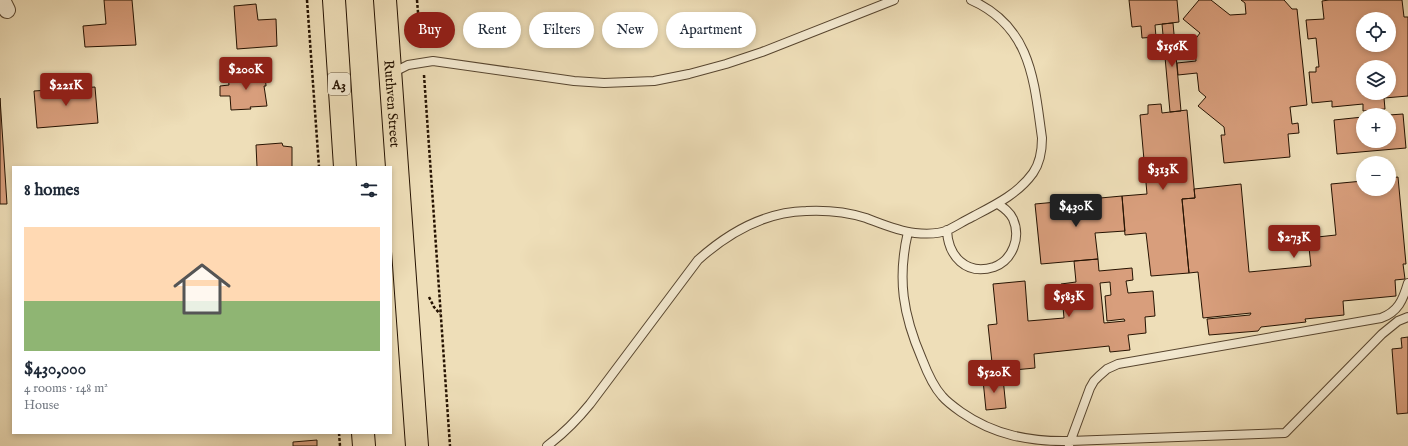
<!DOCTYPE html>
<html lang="en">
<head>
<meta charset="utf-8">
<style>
  :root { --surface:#fff; --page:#f6f6f7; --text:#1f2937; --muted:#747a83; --accent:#8f2418 }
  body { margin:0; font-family:"IM FELL English",serif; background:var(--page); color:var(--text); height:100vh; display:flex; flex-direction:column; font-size:15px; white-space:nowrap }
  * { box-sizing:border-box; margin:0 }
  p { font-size:13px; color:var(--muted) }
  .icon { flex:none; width:22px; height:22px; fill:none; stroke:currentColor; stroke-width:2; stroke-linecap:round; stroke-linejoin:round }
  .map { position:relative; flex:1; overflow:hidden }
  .details { position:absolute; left:12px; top:166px; width:380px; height:268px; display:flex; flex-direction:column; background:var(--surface); border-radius:0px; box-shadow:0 2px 6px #0003 }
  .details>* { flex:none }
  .guide { position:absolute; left:404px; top:12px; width:380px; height:36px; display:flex; gap:8px }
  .tools { position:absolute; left:1356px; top:12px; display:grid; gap:8px }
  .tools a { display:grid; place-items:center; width:40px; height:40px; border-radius:50%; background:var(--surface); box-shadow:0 2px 6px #0003; font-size:20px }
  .price { position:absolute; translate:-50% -34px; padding:0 9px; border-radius:4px; background:var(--accent); color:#fff; font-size:13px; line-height:26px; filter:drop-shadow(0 1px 2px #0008) }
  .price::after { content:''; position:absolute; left:50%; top:24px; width:12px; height:9px; margin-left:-6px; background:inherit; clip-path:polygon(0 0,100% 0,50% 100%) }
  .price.selected { background:#222; color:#fff }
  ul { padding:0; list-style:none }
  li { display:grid; align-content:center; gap:8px; height:212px; padding:0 12px }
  li span { display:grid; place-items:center; height:124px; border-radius:0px; color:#555 }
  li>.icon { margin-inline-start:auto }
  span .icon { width:72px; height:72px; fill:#fffc; stroke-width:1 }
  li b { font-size:17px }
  h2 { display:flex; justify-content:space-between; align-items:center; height:48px; padding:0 12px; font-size:17px }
  .pill { padding:0 14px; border-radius:18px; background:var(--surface); box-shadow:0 2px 6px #0003; font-size:14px; line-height:36px }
  .pill.selected { background:var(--accent); color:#fff }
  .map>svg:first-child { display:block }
  .building { fill:#d89e7c; stroke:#251201; fill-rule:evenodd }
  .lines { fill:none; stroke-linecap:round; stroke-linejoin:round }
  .service-casing { stroke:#57452f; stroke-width:10 }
  .minor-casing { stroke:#57452f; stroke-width:18 }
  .trunk-casing { stroke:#251201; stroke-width:24 }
  .path { stroke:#251201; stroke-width:2.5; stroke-dasharray:3 2; stroke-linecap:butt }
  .service { stroke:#f4ead1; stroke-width:8 }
  .minor { stroke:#f4ead1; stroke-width:16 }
  .trunk { stroke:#eedeb8; stroke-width:22 }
  .labels { text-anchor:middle; stroke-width:3; stroke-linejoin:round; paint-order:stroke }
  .shield { fill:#f4ead1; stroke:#63533f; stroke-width:1 }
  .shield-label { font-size:13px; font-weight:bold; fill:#251201 }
  .street-label { font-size:14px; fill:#251201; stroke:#f4ead1 }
</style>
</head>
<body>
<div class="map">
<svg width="1408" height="446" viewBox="0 0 1408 446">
  <rect width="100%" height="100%" fill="#eedeb8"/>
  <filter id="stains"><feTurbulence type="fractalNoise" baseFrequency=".005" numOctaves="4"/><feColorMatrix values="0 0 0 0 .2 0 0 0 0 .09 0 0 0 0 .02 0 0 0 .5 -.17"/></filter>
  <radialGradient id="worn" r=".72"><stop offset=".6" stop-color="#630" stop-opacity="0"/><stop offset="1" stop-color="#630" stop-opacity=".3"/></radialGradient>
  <path class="building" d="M104,0H132L136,45L85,47L83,26L106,24Z
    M1129,0H1177L1179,22L1155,25L1156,37L1142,38L1141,26L1132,27Z
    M1199,0H1211L1230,15L1246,14L1245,3L1241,0H1284L1292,9H1297L1307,105L1290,107L1292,124L1298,123L1299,133L1288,134L1290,157L1224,163L1221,135H1225L1224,127L1198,106L1206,97L1199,91L1197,73L1178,75L1177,63L1196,61L1194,41L1200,33L1183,19Z
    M1329,0H1402L1404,17H1408V96L1384,98L1385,109L1363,111V104L1332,107V101L1312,103L1309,72H1316V67H1319L1316,38L1308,39L1306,20L1324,19L1322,1ZM1363,19H1389V45H1363ZM1363,67H1389V93H1363Z
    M256,4L258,20L276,19L277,46L237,49L234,6Z
    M1173,23L1181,111L1170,112L1162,24Z
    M265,73L266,86H264L267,106L250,107L251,109L231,110L230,96H220V86L229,85L228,76Z
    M95,87L98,123L37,128L34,91Z
    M0,98L7,204H0Z
    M1161,104L1162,113L1187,110L1195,198L1182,199L1189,273L1151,276L1146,233L1125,235L1122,196L1147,194L1140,115L1148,114V105Z
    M1403,114L1406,148L1337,154L1334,120L1363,117V141H1389V115Z
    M282,143L283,146L292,147V167H257L256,145Z
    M1398,177L1406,264H1403L1405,279L1395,280L1396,296L1343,301L1344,315L1305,319L1306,322L1261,327L1258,331L1209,335L1207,319L1250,315L1251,313L1203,318L1198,272L1189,273L1182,199L1195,198L1194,189L1241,184L1249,272L1311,266L1308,238L1336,235L1331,184L1363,181V189H1389V178Z
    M1122,196L1125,231L1095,233L1098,259L1041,264L1035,204Z
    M1098,259L1099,271L1132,268L1133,280L1126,281L1128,293L1153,291L1155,316L1145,317L1146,333L1128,335L1130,350L1110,352L1109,346L1034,354L1035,368L993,372L988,325L997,324L993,284L1025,281L1028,321L1064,318L1061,284L1076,282L1074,261ZM1110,282L1111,295L1105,296L1107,321L1124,319L1125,321L1104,323L1100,283Z
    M1408,337V413L1397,414L1392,349L1402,348L1401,338Z
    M1003,378L1006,408L986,410L983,380Z
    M317,440V446H293V442Z"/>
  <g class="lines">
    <g class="service-casing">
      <path id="service" d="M392,73L408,65L433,61L574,81L604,83L654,81L689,74L726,64L762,52L894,0
        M947,230C948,256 966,276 994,267C1013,260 1021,237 1013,219C1010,212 1004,208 998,204
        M908,232C897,279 903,315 922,359C927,372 933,386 942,396C947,402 954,407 961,412C994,435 1030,442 1070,441L1285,433L1382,334L1398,321L1408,317
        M1069,445L1090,388L1094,381L1099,376L1107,369L1118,364L1381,318C1398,312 1403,300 1408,283
        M547,446C563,434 577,420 590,404L698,260C728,233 765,212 806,211C826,210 847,212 866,218C882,224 898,231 915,233C925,234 939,234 948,230C956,226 964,221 972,217C995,205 1018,194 1033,173C1040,163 1042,150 1042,138C1034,82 1032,27 971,0"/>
    </g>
    <g class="minor-casing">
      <path id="minor" d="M2,0L7,10"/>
    </g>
    <g class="trunk-casing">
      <g id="trunk">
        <path d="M334,0L345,167"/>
        <path id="s1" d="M385,0L417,446"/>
        <path d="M363,433L364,446"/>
      </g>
    </g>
    <path class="path" d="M307,0L319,167
      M417,0L421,49
      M424,75L450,446
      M429,297L434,307L440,314
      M339,433L340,446"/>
    <use href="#service" class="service"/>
    <use href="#minor" class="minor"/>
    <use href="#trunk" class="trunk"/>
  </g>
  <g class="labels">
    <rect class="shield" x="328" y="73" width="22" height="22" rx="3"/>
    <g class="shield-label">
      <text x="339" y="89">A3</text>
    </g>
    <g class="street-label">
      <text dy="5" stroke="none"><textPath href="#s1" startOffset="104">Ruthven Street</textPath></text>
    </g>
  </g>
  <rect width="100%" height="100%" filter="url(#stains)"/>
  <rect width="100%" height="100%" fill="url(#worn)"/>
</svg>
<div class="tools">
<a><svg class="icon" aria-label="locate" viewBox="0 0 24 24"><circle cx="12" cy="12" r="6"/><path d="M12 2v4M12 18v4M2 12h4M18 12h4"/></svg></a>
<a><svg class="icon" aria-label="layers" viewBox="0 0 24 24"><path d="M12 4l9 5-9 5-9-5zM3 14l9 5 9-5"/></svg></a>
<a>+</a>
<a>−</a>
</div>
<b class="price" style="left:1172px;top:68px">$156K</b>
<b class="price" style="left:246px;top:91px">$200K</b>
<b class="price" style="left:66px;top:107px">$221K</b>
<b class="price" style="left:1163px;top:191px">$313K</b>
<b class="price selected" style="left:1076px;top:228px">$430K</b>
<b class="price" style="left:1294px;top:259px">$273K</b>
<b class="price" style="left:1069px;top:318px">$583K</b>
<b class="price" style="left:994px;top:394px">$520K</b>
<div class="guide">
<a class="pill selected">Buy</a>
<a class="pill">Rent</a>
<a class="pill">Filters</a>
<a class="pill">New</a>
<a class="pill">Apartment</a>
</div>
<section class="details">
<h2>8 homes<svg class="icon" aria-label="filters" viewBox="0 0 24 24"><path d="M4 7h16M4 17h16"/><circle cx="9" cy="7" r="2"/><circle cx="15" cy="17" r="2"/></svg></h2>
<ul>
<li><span style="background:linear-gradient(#ffd9b3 60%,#8fb573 0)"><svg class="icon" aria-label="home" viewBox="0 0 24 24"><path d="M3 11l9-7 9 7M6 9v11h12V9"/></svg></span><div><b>$430,000</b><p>4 rooms · 148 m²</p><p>House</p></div></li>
</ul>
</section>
</div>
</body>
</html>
